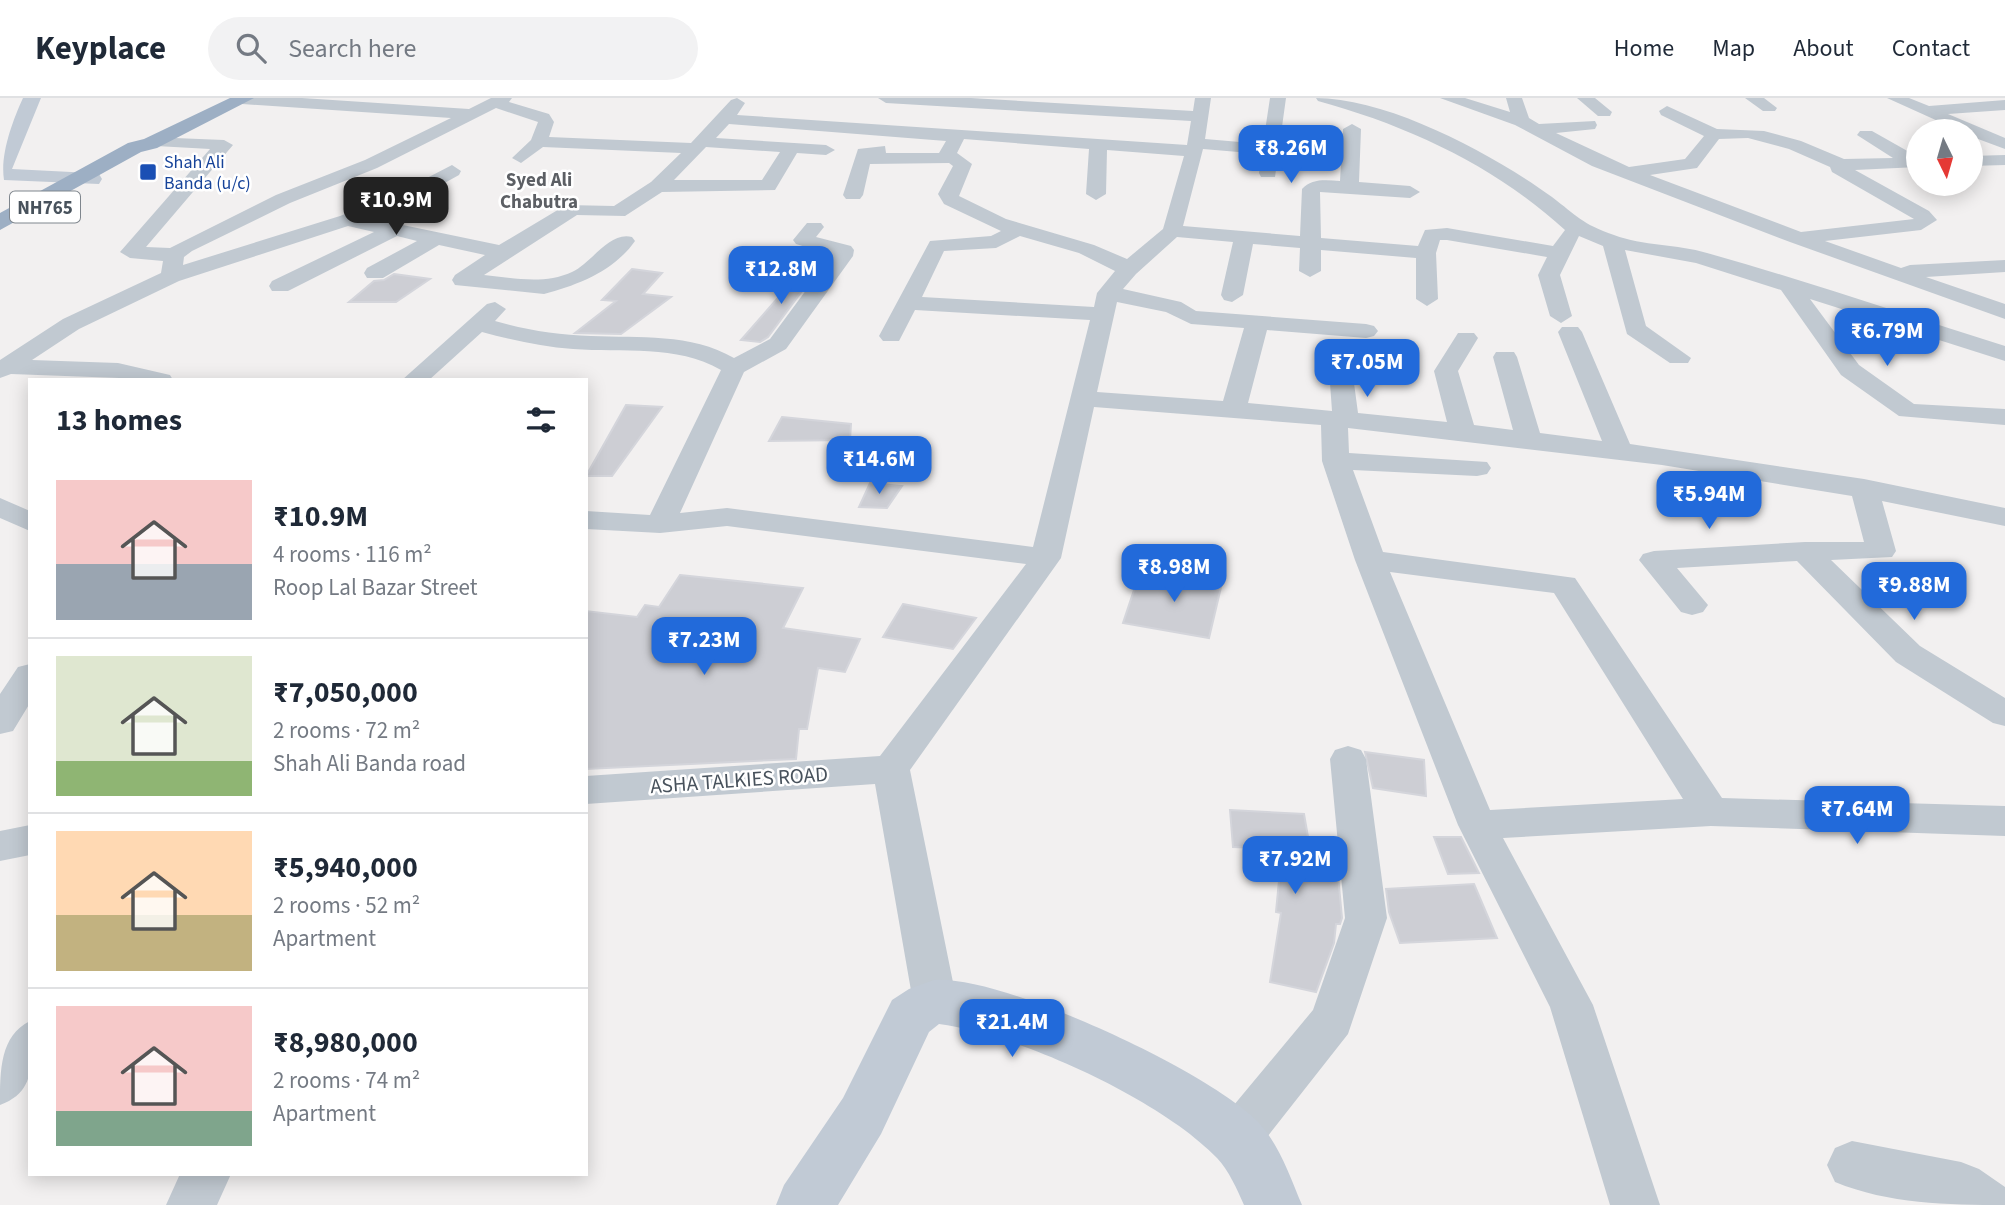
<!DOCTYPE html>
<html lang="en">
<head>
<meta charset="utf-8">
<style>
  :root { --surface:#fff; --page:#f2f2f3; --text:#1f2937; --muted:#747a83; --line:#e0e1e3; --accent:#226ada }
  body { margin:0; font-family:"Source Sans 3",sans-serif; background:var(--page); color:var(--text); height:100vh; display:flex; flex-direction:column; font-size:26px; white-space:nowrap }
  * { box-sizing:border-box; margin:0 }
  p { font-size:23px; color:var(--muted) }
  .icon { flex:none; width:38px; height:38px; fill:none; stroke:currentColor; stroke-width:2; stroke-linecap:round; stroke-linejoin:round }
  .map { position:relative; flex:1; overflow:hidden }
  .details { position:absolute; left:28px; top:280px; width:560px; height:798px; display:flex; flex-direction:column; background:var(--surface); border-radius:0px; box-shadow:0 4px 18px #0003 }
  .details>* { flex:none }
  .needle { width:46px; rotate:175deg }
  .buttons { position:absolute; left:1906px; top:21px; display:grid; gap:14px }
  .buttons a { display:grid; place-items:center; width:77px; height:77px; border-radius:50%; background:var(--surface); box-shadow:0 4px 18px #0003; font-size:35px }
  .price { position:absolute; translate:-50% -60px; padding:0 16px; border-radius:14px; background:var(--accent); color:#fff; font-size:23px; line-height:46px; filter:drop-shadow(0 2px 4px #0008) }
  .price::after { content:''; position:absolute; left:50%; top:42px; width:21px; height:16px; margin-left:-10px; background:inherit; clip-path:polygon(0 0,100% 0,50% 100%) }
  .price.active { background:#222; color:#fff }
  ul { padding:0; list-style:none }
  li { display:flex; align-items:center; gap:21px; height:175px; padding:0 28px }
  li+li { border-top:2px solid var(--line) }
  li span { display:grid; place-items:center; flex:none; width:196px; height:140px; border-radius:0px; color:#555 }
  li>.icon { margin-inline-start:auto }
  span .icon { width:84px; height:84px; fill:#fffc; stroke-width:1 }
  li b { font-size:30px }
  h2 { display:flex; justify-content:space-between; align-items:center; height:84px; padding:0 28px; font-size:30px }
  header { display:flex; align-items:center; gap:42px; box-sizing:border-box; height:98px; padding:0 35px; background:var(--surface); border-bottom:2px solid var(--line) }
  header strong { font-size:33px }
  nav { display:flex; gap:38px; margin-inline-start:auto; font-size:24px }
  .search { width:490px; height:63px; background:var(--page); display:flex; align-items:center; gap:18px; box-sizing:border-box; padding:0 24px; border-radius:38px; color:var(--muted); font-size:26px }
  .map>svg:first-child { display:block }
  .building { fill:#cdced4; stroke:#d4d5db; stroke-width:2 }
  .lines { fill:none; stroke-linecap:round; stroke-linejoin:round }
  .minor { fill:#c1c9d1; fill-rule:evenodd }
  .secondary { fill:#c1cad5; fill-rule:evenodd }
  .trunk { fill:#9dafc4; fill-rule:evenodd }
  .transit-dot { fill:#1a4fb4; stroke:#fff; stroke-width:2.5 }
  .labels { text-anchor:middle; stroke-width:5; stroke-linejoin:round; paint-order:stroke }
  .far-transit-label { font-size:18px; fill:#164399; stroke:#fff; text-anchor:start }
  .far-neighbourhood-label { font-size:19px; font-weight:bold; fill:#5c5f64; stroke:#fff }
  .shield { fill:#fff; stroke:#7f868d; stroke-width:2 }
  .shield-label { font-size:19px; font-weight:bold; fill:#48525c }
  .street-label { font-size:21px; fill:#48525c; stroke:#fff }
</style>
</head>
<body>
<header>
<strong>Keyplace</strong>
<div class="search"><svg class="icon" aria-label="search" viewBox="0 0 24 24"><circle cx="10" cy="10" r="6"/><path d="M15 15l6 6"/></svg>Search here</div>
<nav><a>Home</a><a>Map</a><a>About</a><a>Contact</a></nav>
</header>
<div class="map">
<svg width="2005" height="1107" viewBox="0 0 2005 1107">
  <rect width="100%" height="100%" fill="#f2f0f0"/>
  <path class="building" d="M810,163L819,170L768,239L760,244L741,242Z
    M632,171L662,175L643,196L671,199L621,236L575,235L616,203L602,202Z
    M394,176L430,181L396,204H349L374,183L384,182Z
    M626,307L662,309L612,378H586Z
    M782,319L851,326L850,342L769,343Z
    M870,385L902,388L887,410L859,409Z
    M1141,471L1222,485L1209,540L1123,525Z
    M680,477L803,490L783,530L860,541L845,574L818,570L807,631H799L796,661L586,671V513L637,519L645,507L659,509Z
    M903,506L976,520L953,551L883,539Z
    M1365,654L1424,662L1426,698L1373,690Z
    M1230,712L1304,716L1314,773L1338,777L1342,820L1340,826H1336L1334,845L1316,894L1270,884L1281,815L1276,814L1282,751L1233,749Z
    M1434,739H1461L1479,775L1448,776Z
    M1474,786L1497,840L1400,845L1389,814L1386,791Z"/>
  <g class="lines">
    <path class="minor" d="M235,0H302L469,11L491,0H512L509,4L549,16L554,24L549,39L691,45L731,2L737,0L745,5L737,17L1187,47L1191,23L886,5L878,0H971L1193,13L1195,0H1211L1205,41L1263,46L1270,0H1286L1275,79H1261L1259,75L1262,56L1203,51L1183,128L1300,138L1302,91C1311,80 1327,82 1340,83L1343,31L1352,26L1361,31L1359,84L1410,88L1420,94L1410,100L1320,94L1321,140L1418,148L1425,132L1447,130L1553,148L1565,132C1495,68 1409,28 1318,3L1316,0C1388,0 1493,56 1552,99C1577,118 1582,126 1614,137C1643,148 1677,146 1707,155C1807,183 1906,217 2005,248V263L1810,201L1859,267L1914,306L2005,311V327L1899,318L1841,277L1781,192L1696,165L1625,152L1646,228L1691,260L1688,265H1670L1627,236L1603,148L1579,138L1560,177L1572,218L1561,225L1550,218L1538,177L1547,159L1447,142H1440L1436,155L1438,201L1427,208L1416,201V160L1321,152V173L1310,179L1299,173L1300,150L1253,146L1243,197L1232,204L1224,202L1221,197L1233,144L1177,139L1136,176L1123,191L1181,204L1196,213L1366,226L1374,228L1378,233L1374,238L1366,240L1267,232L1248,305L1332,313L1330,285L1333,280H1351L1354,285L1358,315L1447,324L1434,273L1458,235H1474L1478,240L1458,273L1474,327L1513,332L1493,259L1496,254H1514L1517,259L1540,335L1602,343L1558,234L1562,229H1578L1582,234L1630,346L1864,381L2005,410V428L1882,403L1896,453L1892,459L1831,462L1920,548L2005,600V628L1993,625L1896,564L1797,463L1677,470L1708,507L1703,514L1692,517L1681,514L1639,462L1643,456L1654,453L1805,444H1864L1852,398L1662,367L1348,330L1349,355L1487,364L1491,370L1487,376L1477,378L1353,372L1383,454L1575,480L1722,700L2005,708V738L1711,728L1503,740L1593,907L1660,1107H1610L1550,909L1458,727L1355,462L1322,363L1321,327L1094,309L1061,460L910,672L957,904L951,918L935,923L919,918L913,904L875,686L586,706V678L880,658L1026,466L727,428L660,435L586,431V413L650,417L721,272C676,246 623,255 573,251C542,249 512,242 482,234L429,282H402L487,206L495,204L506,211L495,223C526,232 558,237 591,238C639,240 691,235 734,260L770,241L832,157L796,146L793,142L807,125H821L824,129L816,139L851,148L854,152L853,158L786,251L744,274L680,415L727,410L1033,449L1090,222L915,212L899,243H883L879,238L930,143L991,138L1001,133L944,106L938,96L953,68L949,65L870,66L863,97L860,101H846L843,97L858,51L885,48L886,55H939L946,43L729,26L716,40L826,47L835,52L826,57L797,55L775,92L662,94L625,118L577,117L484,177C513,180 544,187 572,174C592,165 609,133 632,139L635,143C614,173 578,187 544,196L455,187L452,182L455,177L485,157L439,147L383,180H367L364,175L367,170L417,143L397,138L288,193H272L269,188L272,183L374,134L348,128L179,183L79,231L32,262L118,265L170,277L173,282L11,276L0,280V262L63,221L161,175L163,163L130,160L120,154L210,51L156,48L150,47L147,43L150,39L224,42L233,47L146,149L170,150L276,97L365,62L451,20L242,6ZM496,10L538,24L531,42L512,60L521,65L543,49L681,55L651,84L614,108L566,107L499,147L369,120L412,103L459,77L461,73L452,67L398,95L340,118L183,167L184,159L192,153L290,105L377,70ZM964,41L1089,51L1086,96L1096,102L1106,96L1107,52L1184,58L1163,131L1127,161L1094,147L1006,121L959,98L972,66L957,55ZM706,49L780,54L762,82H674ZM1020,138L1079,155L1115,173L1097,195L1094,209L922,199L944,153L996,150ZM1117,204L1166,214L1191,226L1244,230L1223,303L1097,294ZM1390,474L1554,495L1683,701L1490,712Z
      M1440,0H1465L1510,14L1506,0H1522L1529,20L1539,26L1595,23L1597,27L1595,31L1556,35L1629,69L1685,61L1704,38L1661,17L1659,13L1667,8L1717,31L1764,33L1801,43L1844,61L1893,60L1857,37L1860,33H1872L1918,59V69L1855,72L1929,113L1937,122L1921,132L1825,143L1901,170L1910,167L2005,162V174L1926,179L2005,206V221L1790,144L1592,68L1515,27ZM1748,40L1789,51L1830,69L1832,74L1914,121L1801,134L1650,77L1697,70L1719,41Z
      M1577,0H1595L1612,14L1610,18H1598Z
      M1745,0H1764L1777,10L1775,13H1763Z
      M1887,0H1909L1929,8L2005,2V12L1948,16L2005,40V51L1970,38V33H1960Z
      M2005,57V67L1970,68V58Z
      M0,400L30,413V433L0,420Z
      M30,566V605L13,633L0,636V596L18,569Z
      M1348,648L1361,652L1366,661L1387,820L1348,936L1253,1057L1236,1064L1219,1057L1212,1041L1219,1025L1313,912L1345,820L1330,661L1335,652Z
      M30,727V757L0,763V733Z
      M30,923C30,959 40,992 0,1007C0,972 0,938 30,923Z
      M1852,1043L1961,1064L1979,1071L2005,1089V1107C1947,1107 1889,1106 1835,1084L1827,1067L1835,1050Z
      M180,1076H231L217,1107H166Z"/>
    <path class="secondary" d="M23,0H41L12,71L91,75L99,76L102,81L99,86L4,82C0,57 12,24 23,0Z
      M934,882C1003,877 1208,973 1257,1023C1279,1045 1290,1079 1302,1107H1244C1237,1091 1229,1073 1217,1060C1162,1002 1018,936 939,926L929,934L881,1036L838,1107H776L784,1087L843,1000L892,902L909,891Z"/>
    <path class="trunk" d="M230,0H254L157,50L141,54L0,132V115L128,45L144,41Z"/>
  </g>
  <rect class="transit-dot" x="139" y="65" width="18" height="18" rx="3.5"/>
  <g class="labels">
    <g class="far-transit-label">
      <text x="164" y="70">Shah Ali<tspan x="164" dy="21">Banda (u/c)</tspan></text>
    </g>
    <g class="far-neighbourhood-label">
      <text x="539" y="88">Syed Ali<tspan x="539" dy="22">Chabutra</tspan></text>
    </g>
    <rect class="shield" x="10" y="93.5" width="70" height="31" rx="5"/>
    <g class="shield-label">
      <text x="45" y="116">NH765</text>
    </g>
    <g class="street-label">
      <text transform="translate(739 682) rotate(-4)" y="7">ASHA TALKIES ROAD</text>
    </g>
  </g>
</svg>
<div class="buttons">
<a><svg class="needle" viewBox="-14 -14 28 28"><path d="M0-13l5 13h-10z" fill="#e53935"/><path d="M0 13l5-13h-10z" fill="#747a83"/></svg></a>
</div>
<b class="price" style="left:1291px;top:87px">₹8.26M</b>
<b class="price active" style="left:396px;top:139px">₹10.9M</b>
<b class="price" style="left:781px;top:208px">₹12.8M</b>
<b class="price" style="left:1887px;top:270px">₹6.79M</b>
<b class="price" style="left:1367px;top:301px">₹7.05M</b>
<b class="price" style="left:879px;top:398px">₹14.6M</b>
<b class="price" style="left:1709px;top:433px">₹5.94M</b>
<b class="price" style="left:1174px;top:506px">₹8.98M</b>
<b class="price" style="left:1914px;top:524px">₹9.88M</b>
<b class="price" style="left:704px;top:579px">₹7.23M</b>
<b class="price" style="left:1857px;top:748px">₹7.64M</b>
<b class="price" style="left:1295px;top:798px">₹7.92M</b>
<b class="price" style="left:1012px;top:961px">₹21.4M</b>
<section class="details">
<h2>13 homes<svg class="icon" aria-label="filters" viewBox="0 0 24 24"><path d="M4 7h16M4 17h16"/><circle cx="9" cy="7" r="2"/><circle cx="15" cy="17" r="2"/></svg></h2>
<ul>
<li><span style="background:linear-gradient(#f6c9c9 60%,#9aa5b1 0)"><svg class="icon" aria-label="home" viewBox="0 0 24 24"><path d="M3 11l9-7 9 7M6 9v11h12V9"/></svg></span><div><b>₹10.9M</b><p>4 rooms · 116 m²</p><p>Roop Lal Bazar Street</p></div></li>
<li><span style="background:linear-gradient(#dfe7d0 75%,#8fb573 0)"><svg class="icon" aria-label="home" viewBox="0 0 24 24"><path d="M3 11l9-7 9 7M6 9v11h12V9"/></svg></span><div><b>₹7,050,000</b><p>2 rooms · 72 m²</p><p>Shah Ali Banda road</p></div></li>
<li><span style="background:linear-gradient(#ffd9b3 60%,#c2b280 0)"><svg class="icon" aria-label="home" viewBox="0 0 24 24"><path d="M3 11l9-7 9 7M6 9v11h12V9"/></svg></span><div><b>₹5,940,000</b><p>2 rooms · 52 m²</p><p>Apartment</p></div></li>
<li><span style="background:linear-gradient(#f6c9c9 75%,#7fa58c 0)"><svg class="icon" aria-label="home" viewBox="0 0 24 24"><path d="M3 11l9-7 9 7M6 9v11h12V9"/></svg></span><div><b>₹8,980,000</b><p>2 rooms · 74 m²</p><p>Apartment</p></div></li>
</ul>
</section>
</div>
</body>
</html>
